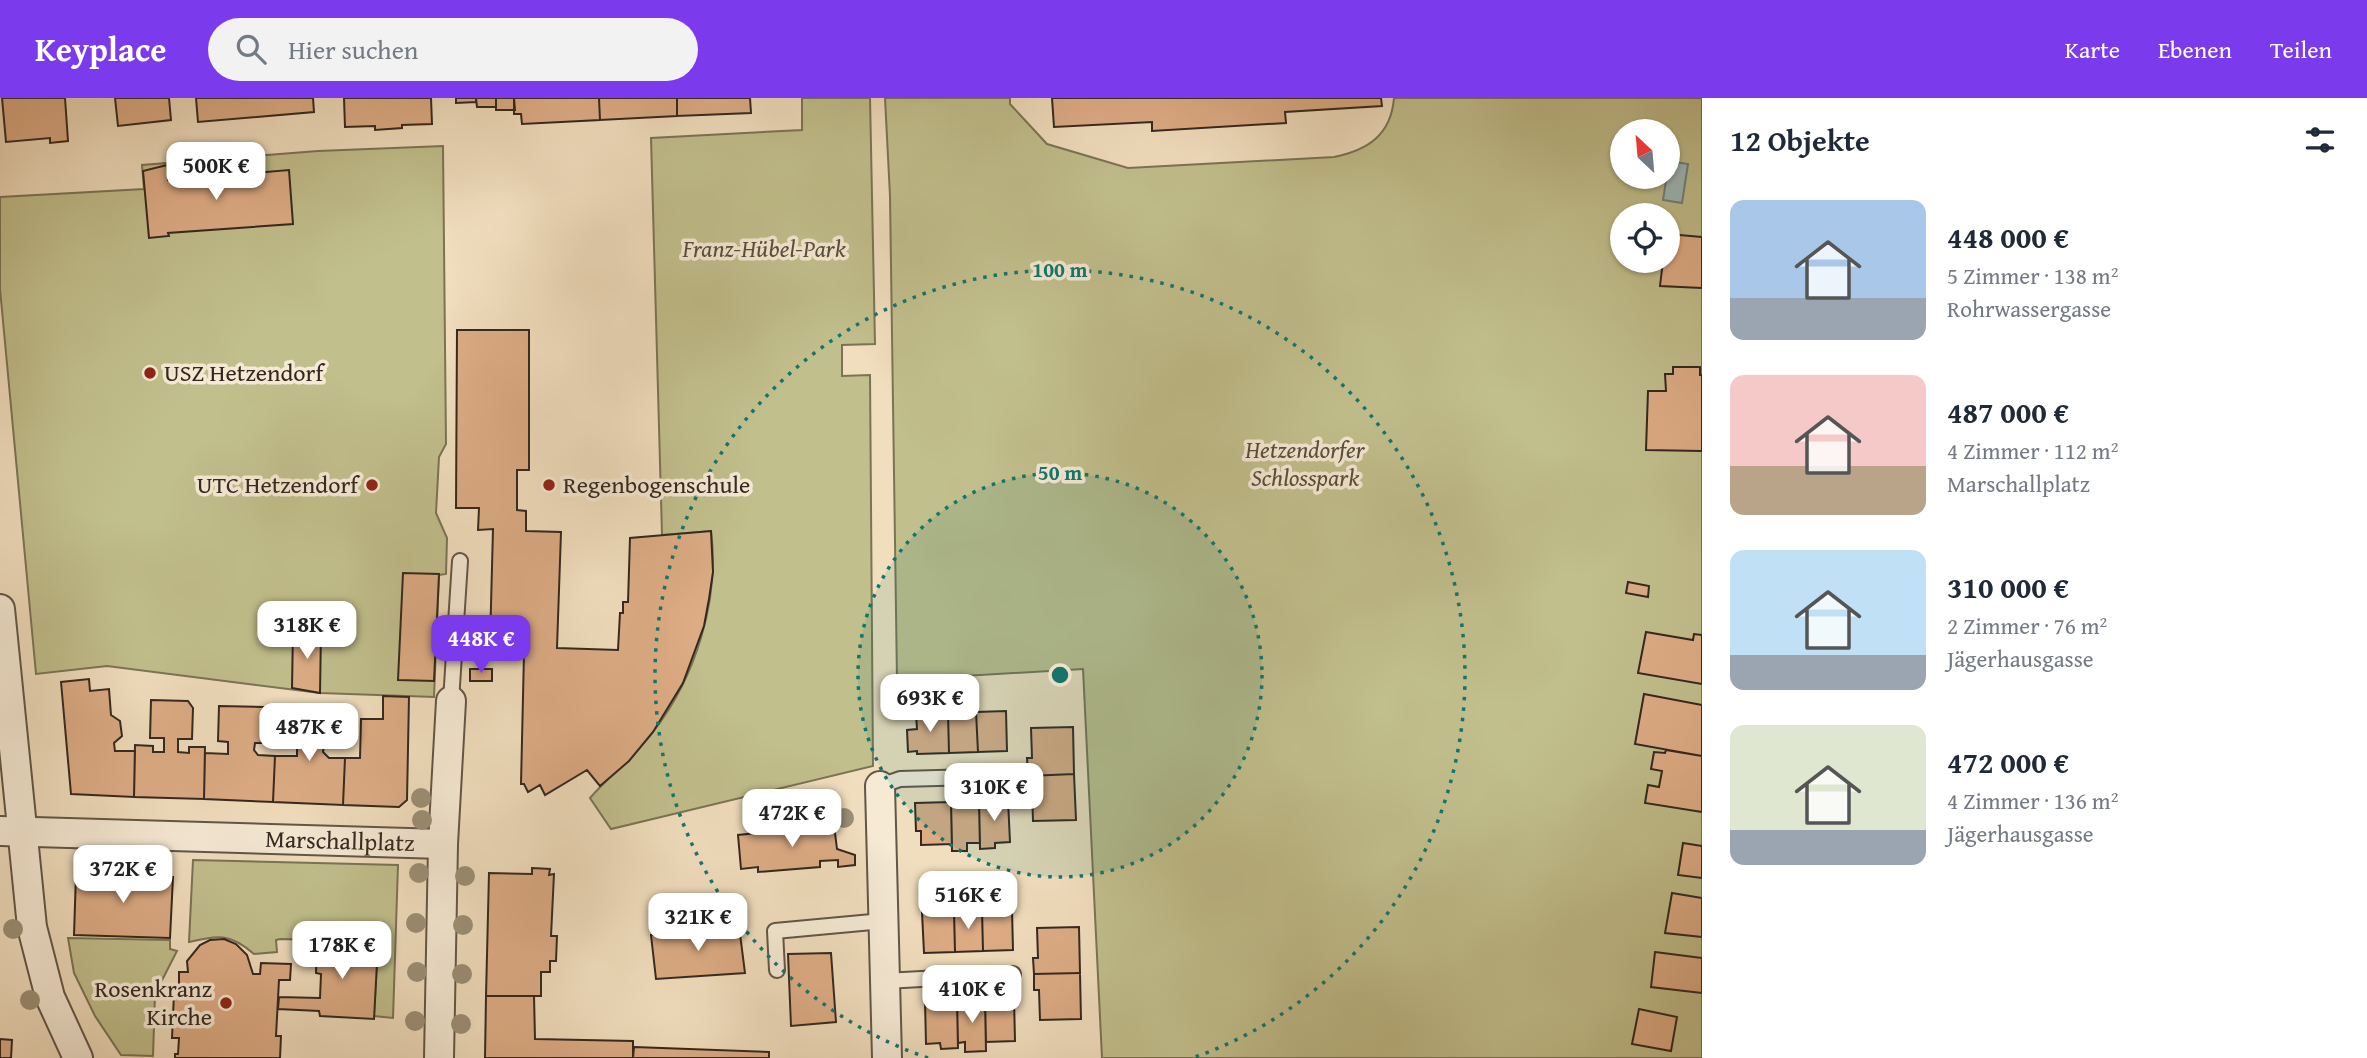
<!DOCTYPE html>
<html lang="de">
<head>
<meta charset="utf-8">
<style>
  :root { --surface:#fff; --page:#f2f2f3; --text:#1f2937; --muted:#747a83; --accent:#7c3aed }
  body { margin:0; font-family:"Gentium Book Plus",serif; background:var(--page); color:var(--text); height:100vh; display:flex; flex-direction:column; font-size:26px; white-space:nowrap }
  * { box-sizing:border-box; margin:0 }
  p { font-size:23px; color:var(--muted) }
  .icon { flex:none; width:38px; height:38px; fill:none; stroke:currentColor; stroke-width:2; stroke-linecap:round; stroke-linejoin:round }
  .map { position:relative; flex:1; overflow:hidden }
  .side { display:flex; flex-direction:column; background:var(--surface); width:665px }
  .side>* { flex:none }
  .needle { width:46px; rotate:334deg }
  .tools { position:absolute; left:1610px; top:21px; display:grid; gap:14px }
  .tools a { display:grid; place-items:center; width:70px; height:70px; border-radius:50%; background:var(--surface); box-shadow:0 2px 5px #0004; font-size:35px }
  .price { position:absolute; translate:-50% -60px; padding:0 16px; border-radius:14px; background:#fff; color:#222; font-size:23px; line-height:46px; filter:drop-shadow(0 2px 4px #0008) }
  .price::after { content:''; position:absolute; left:50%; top:42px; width:21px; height:16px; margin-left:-10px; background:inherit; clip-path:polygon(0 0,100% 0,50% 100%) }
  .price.active { background:var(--accent); color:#fff }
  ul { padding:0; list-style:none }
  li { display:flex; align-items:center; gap:21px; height:175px; padding:0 28px }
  li span { display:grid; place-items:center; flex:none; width:196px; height:140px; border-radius:14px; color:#555 }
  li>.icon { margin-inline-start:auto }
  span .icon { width:84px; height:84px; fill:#fffc; stroke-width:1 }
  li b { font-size:30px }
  h2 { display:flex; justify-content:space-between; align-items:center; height:84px; padding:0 28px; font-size:30px }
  header { display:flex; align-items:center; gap:42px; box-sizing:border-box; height:98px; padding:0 35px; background:var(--accent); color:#fff }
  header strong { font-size:33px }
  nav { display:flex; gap:38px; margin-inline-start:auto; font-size:24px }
  .search { width:490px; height:63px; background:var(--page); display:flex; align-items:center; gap:18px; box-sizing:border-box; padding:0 24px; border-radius:38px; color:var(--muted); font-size:26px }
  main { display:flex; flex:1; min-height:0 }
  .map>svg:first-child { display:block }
  .green { fill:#c1bf8c; stroke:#7a7456; stroke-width:2; fill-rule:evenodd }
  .water { fill:#9ebabb; stroke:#73807d; stroke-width:2 }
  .building { fill:#ddac85; stroke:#332821; stroke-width:2 }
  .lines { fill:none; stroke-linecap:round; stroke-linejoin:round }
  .lane-casing { stroke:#625648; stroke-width:18 }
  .street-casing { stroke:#625648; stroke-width:32 }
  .lane { stroke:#f6ead5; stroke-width:14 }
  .street { stroke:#f6ead5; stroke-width:28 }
  .tree { fill:#9c8f76 }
  .ring { fill:none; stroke:#0f766e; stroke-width:3.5; stroke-dasharray:3.5 7 }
  .poi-dot { fill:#8f2418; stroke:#f6ead5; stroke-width:2.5 }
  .labels { text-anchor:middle; stroke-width:7; stroke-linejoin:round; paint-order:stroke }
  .park-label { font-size:24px; font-style:italic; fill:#564e3c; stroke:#f6ead5 }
  .poi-label { font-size:24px; fill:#332821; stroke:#f6ead5; text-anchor:start }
  .street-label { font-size:24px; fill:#332821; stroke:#f6ead5 }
  .centre { fill:#0f766e; stroke:#f6ead5; stroke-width:3.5 }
  .ring-label { font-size:21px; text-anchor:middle; font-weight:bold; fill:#0f766e; stroke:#f6ead5; stroke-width:7; stroke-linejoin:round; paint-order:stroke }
</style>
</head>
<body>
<header>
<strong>Keyplace</strong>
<div class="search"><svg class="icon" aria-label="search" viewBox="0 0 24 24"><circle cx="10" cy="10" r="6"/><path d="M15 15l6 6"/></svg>Hier suchen</div>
<nav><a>Karte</a><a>Ebenen</a><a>Teilen</a></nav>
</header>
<main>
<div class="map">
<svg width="1702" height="960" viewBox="0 0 1702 960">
  <rect width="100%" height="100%" fill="#f1debe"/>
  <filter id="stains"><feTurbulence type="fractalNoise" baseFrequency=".00286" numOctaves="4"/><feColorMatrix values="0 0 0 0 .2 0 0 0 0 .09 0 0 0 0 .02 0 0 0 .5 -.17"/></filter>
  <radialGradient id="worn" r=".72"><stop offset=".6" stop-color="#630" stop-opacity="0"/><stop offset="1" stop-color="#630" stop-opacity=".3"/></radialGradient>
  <path class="green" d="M802,0H870L875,246L842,247V278L870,277L873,668L611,731L590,700C610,677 634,659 653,634C695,580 720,503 711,433L662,437L651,40L802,32Z
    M885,0H1010V6L1047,46L1128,70L1334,59C1368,52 1391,37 1394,0H1702V960H1102L1083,571L897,582L890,98ZM1622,33H1668V79H1622ZM1622,117H1668V163H1622Z
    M443,48L446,346L439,359L436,415L447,440L446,476L439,477L434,599L320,595L107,568L36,576L0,191V99L144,91L142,67L318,53Z
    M193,762L398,767L393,920L374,918L378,846H359L358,843L280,841L276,842L277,854L254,856C230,835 218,837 189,844Z
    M68,840L170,842V851L177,853L155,896L153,958L121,957L95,918L74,875Z"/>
  <path class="water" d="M1669,63L1688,66L1682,105L1663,102Z"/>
  <path class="building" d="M2,0H65L68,43L50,45V40L6,44Z
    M115,0H169L171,22L118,28Z
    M196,0H313L314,14L198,24Z
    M344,0H431L432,26L402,27V30L375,32V28L345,29Z
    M456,0H476V4L456,5Z
    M476,0H496V9H477Z
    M496,0H514L515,12H496Z
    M514,0H599L600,22L522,26L521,16H514Z
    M599,0H677V18L600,22Z
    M677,0H750L751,15L677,18Z
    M1052,0H1381L1382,8L1285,14L1286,25L1152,33V24L1054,29Z
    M167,67L168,82L289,72L293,126L168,135L169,138L149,140L143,73Z
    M1668,136L1702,139V190L1660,188L1663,163H1668Z
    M457,232H529V372H517V412L526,413V433L561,434L557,550L618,552L620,515H623V504H628L630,440L711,433L713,474L709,501L704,528L683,585L653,634L629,663L600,688L587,672L545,697L540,687L528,694L524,686H521L524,555H526L527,545H490L493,431L478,432L479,410H456Z
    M1673,269H1700V277H1702V353L1646,352L1648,293H1666L1665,276H1673Z
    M403,475L439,476L434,583L398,582Z
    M1628,484L1649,488L1648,499L1626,495Z
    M293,532L321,533L320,595L292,590Z
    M1646,534L1693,542L1694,536L1702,537V586L1638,575Z
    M470,571H492V583H470Z
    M89,581L90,593L109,591L111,617L120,623L122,638L114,645L115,653H135L134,699L71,696L61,584Z
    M1644,596L1702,607V658L1635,646Z
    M383,598L409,599L407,702L399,709L343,707L345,660H360L361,621H383Z
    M151,602L188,603L193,610L192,641H178V654L189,655V649H205L204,701L134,699L135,647L153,648V654H164V640H150Z
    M219,608L264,609L263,645H255L254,652L258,657L275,658L273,704L204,701L205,655L228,656V644L218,643Z
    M301,609H321V617H332L331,649L324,648L323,654L329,660H345L343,707L273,704L275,658H297V648L286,647L287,615L301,616Z
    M1006,613L1007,653L978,654L976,614Z
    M976,614L978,654L949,655L948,615Z
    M948,615L949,655L917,656V653L908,654L907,632L917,631L916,616Z
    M1073,629L1074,676L1028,678L1027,660H1032L1031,630Z
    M1666,652L1702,658V714L1645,705L1648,687L1659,689L1662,673L1651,671L1654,654L1665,655Z
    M1074,676L1076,722L1033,723L1032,693H1028V678Z
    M1008,702L1010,744L995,745V750L980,751L979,703Z
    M979,703L980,745H967V753H952L951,704Z
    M951,704L952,746L921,747V733H916L915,705Z
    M834,727L837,751L855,757V767L838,769V762L820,763V769L758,774V769L741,771L738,737Z
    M1683,745L1702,748V780L1678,777Z
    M115,767L132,768L131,778L173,779L170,840L74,837L76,776L115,777Z
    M532,770L550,771L549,777L554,776L551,838H557L556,863H550V874H541V898H486L489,775L532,776Z
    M1672,795L1702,800V839L1665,835Z
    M938,808V813H954L955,854L924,855L922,814H925V809Z
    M1012,811L1013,852L983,853L982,812Z
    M982,812L983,853L955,854L954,813Z
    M739,828L745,875L656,881L651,837Z
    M1079,829L1080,875L1034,876L1033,860H1038L1037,830Z
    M224,841L236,846L247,857L253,876H260L261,865L291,866L290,882H279L276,938H281L280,960H175V956H178L179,940H172L174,895L179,894V874H188L187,863L200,847L210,842Z
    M317,842L358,843L359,846H378L374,921L320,918L319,913L278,911L279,899L320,900L321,876L316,875Z
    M1655,854L1702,860V895L1651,889Z
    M831,855L836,924L791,928L788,856Z
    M1080,875L1081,921L1040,922L1039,892H1034V876Z
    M486,898H534L535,941L633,943V960H485Z
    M985,901H1014L1015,943L986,944Z
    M985,901L986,953L965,954V944L958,945L957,902Z
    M957,902L958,950L941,951L940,945L926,946L925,903Z
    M1639,911L1677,919L1671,953L1632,946Z
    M0,941L12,942L11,960H0Z
    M634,949L769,954V960H633Z"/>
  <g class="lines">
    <g class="lane-casing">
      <path id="lane" d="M451,603L460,463
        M880,688L900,681L1012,678
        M777,872L775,833L883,823
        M885,883L1013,876"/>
    </g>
    <g class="street-casing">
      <g id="street">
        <path d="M0,511L32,829L50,899L78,960"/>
        <path d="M880,688L887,960"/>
        <path id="s1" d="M0,733L443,746"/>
        <path d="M439,960L443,746L451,603"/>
      </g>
    </g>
    <use href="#lane" class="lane"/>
    <use href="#street" class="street"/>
  </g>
  <g class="tree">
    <circle cx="421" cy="700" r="10"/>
    <circle cx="826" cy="708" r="10"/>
    <circle cx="844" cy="720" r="10"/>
    <circle cx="422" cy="722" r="10"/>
    <circle cx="419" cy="775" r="10"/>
    <circle cx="465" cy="778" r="10"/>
    <circle cx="416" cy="825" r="10"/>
    <circle cx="463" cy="827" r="10"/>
    <circle cx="13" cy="831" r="10"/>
    <circle cx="417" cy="874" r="10"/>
    <circle cx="462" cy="876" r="10"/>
    <circle cx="30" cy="902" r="10"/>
    <circle cx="415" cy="923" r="10"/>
    <circle cx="461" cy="926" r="10"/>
  </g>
  <circle cx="1060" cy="577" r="202" fill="#0f766e" fill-opacity=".12"/>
  <g class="ring">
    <circle cx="1060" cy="577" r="202"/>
    <path d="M928 960A405 405 0 1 1 1192 960"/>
  </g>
  <g class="poi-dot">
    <circle cx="150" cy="275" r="7"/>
    <circle cx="372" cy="387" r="7"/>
    <circle cx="549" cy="387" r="7"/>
    <circle cx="226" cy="905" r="7"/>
  </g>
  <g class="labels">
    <g class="park-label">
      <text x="764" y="159">Franz-Hübel-Park</text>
      <text x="1305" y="360">Hetzendorfer<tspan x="1305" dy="28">Schlosspark</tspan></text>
    </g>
    <g class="poi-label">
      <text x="164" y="283">USZ Hetzendorf</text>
      <text x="358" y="395" text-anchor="end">UTC Hetzendorf</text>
      <text x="563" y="395">Regenbogenschule</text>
      <text x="212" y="899" text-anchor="end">Rosenkranz<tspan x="212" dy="28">Kirche</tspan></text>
    </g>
    <g class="street-label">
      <text dy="8" stroke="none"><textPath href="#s1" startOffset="340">Marschallplatz</textPath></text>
    </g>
  </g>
  <circle cx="1060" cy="577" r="10" class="centre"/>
  <g class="ring-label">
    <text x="1060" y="179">100 m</text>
    <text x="1060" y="382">50 m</text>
  </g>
  <rect width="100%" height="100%" filter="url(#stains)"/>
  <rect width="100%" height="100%" fill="url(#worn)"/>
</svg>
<div class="tools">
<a><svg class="needle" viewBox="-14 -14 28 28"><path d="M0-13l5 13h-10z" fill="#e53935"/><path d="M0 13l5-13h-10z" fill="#747a83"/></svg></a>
<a><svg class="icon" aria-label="locate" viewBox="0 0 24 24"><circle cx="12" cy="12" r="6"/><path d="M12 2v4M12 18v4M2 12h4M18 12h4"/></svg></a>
</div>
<b class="price" style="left:216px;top:104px">500K €</b>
<b class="price" style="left:307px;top:563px">318K €</b>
<b class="price active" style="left:481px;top:577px">448K €</b>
<b class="price" style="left:930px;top:636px">693K €</b>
<b class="price" style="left:309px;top:665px">487K €</b>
<b class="price" style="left:994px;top:725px">310K €</b>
<b class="price" style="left:792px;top:751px">472K €</b>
<b class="price" style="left:123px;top:807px">372K €</b>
<b class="price" style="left:968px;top:833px">516K €</b>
<b class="price" style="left:698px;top:855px">321K €</b>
<b class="price" style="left:342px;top:883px">178K €</b>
<b class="price" style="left:972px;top:927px">410K €</b>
</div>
<section class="side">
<h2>12 Objekte<svg class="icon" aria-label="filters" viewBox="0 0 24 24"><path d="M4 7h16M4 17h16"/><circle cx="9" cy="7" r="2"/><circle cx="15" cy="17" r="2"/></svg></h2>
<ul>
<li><span style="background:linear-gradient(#a9c7e8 70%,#9aa5b1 0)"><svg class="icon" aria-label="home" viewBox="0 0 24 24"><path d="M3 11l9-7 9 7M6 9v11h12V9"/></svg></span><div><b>448 000 €</b><p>5 Zimmer · 138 m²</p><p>Rohrwassergasse</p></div></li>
<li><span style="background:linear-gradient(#f6c9c9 65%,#b9a48a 0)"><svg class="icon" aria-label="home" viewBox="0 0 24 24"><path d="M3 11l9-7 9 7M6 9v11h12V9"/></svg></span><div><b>487 000 €</b><p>4 Zimmer · 112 m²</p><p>Marschallplatz</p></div></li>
<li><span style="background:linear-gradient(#bfe0f5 75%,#9aa5b1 0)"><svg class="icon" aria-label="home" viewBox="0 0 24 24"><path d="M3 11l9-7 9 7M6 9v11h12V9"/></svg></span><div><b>310 000 €</b><p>2 Zimmer · 76 m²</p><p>Jägerhausgasse</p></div></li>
<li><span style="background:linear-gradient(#dfe7d0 75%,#9aa5b1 0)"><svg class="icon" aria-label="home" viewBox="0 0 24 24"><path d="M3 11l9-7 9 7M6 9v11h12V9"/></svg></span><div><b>472 000 €</b><p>4 Zimmer · 136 m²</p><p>Jägerhausgasse</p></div></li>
</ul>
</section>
</main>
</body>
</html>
